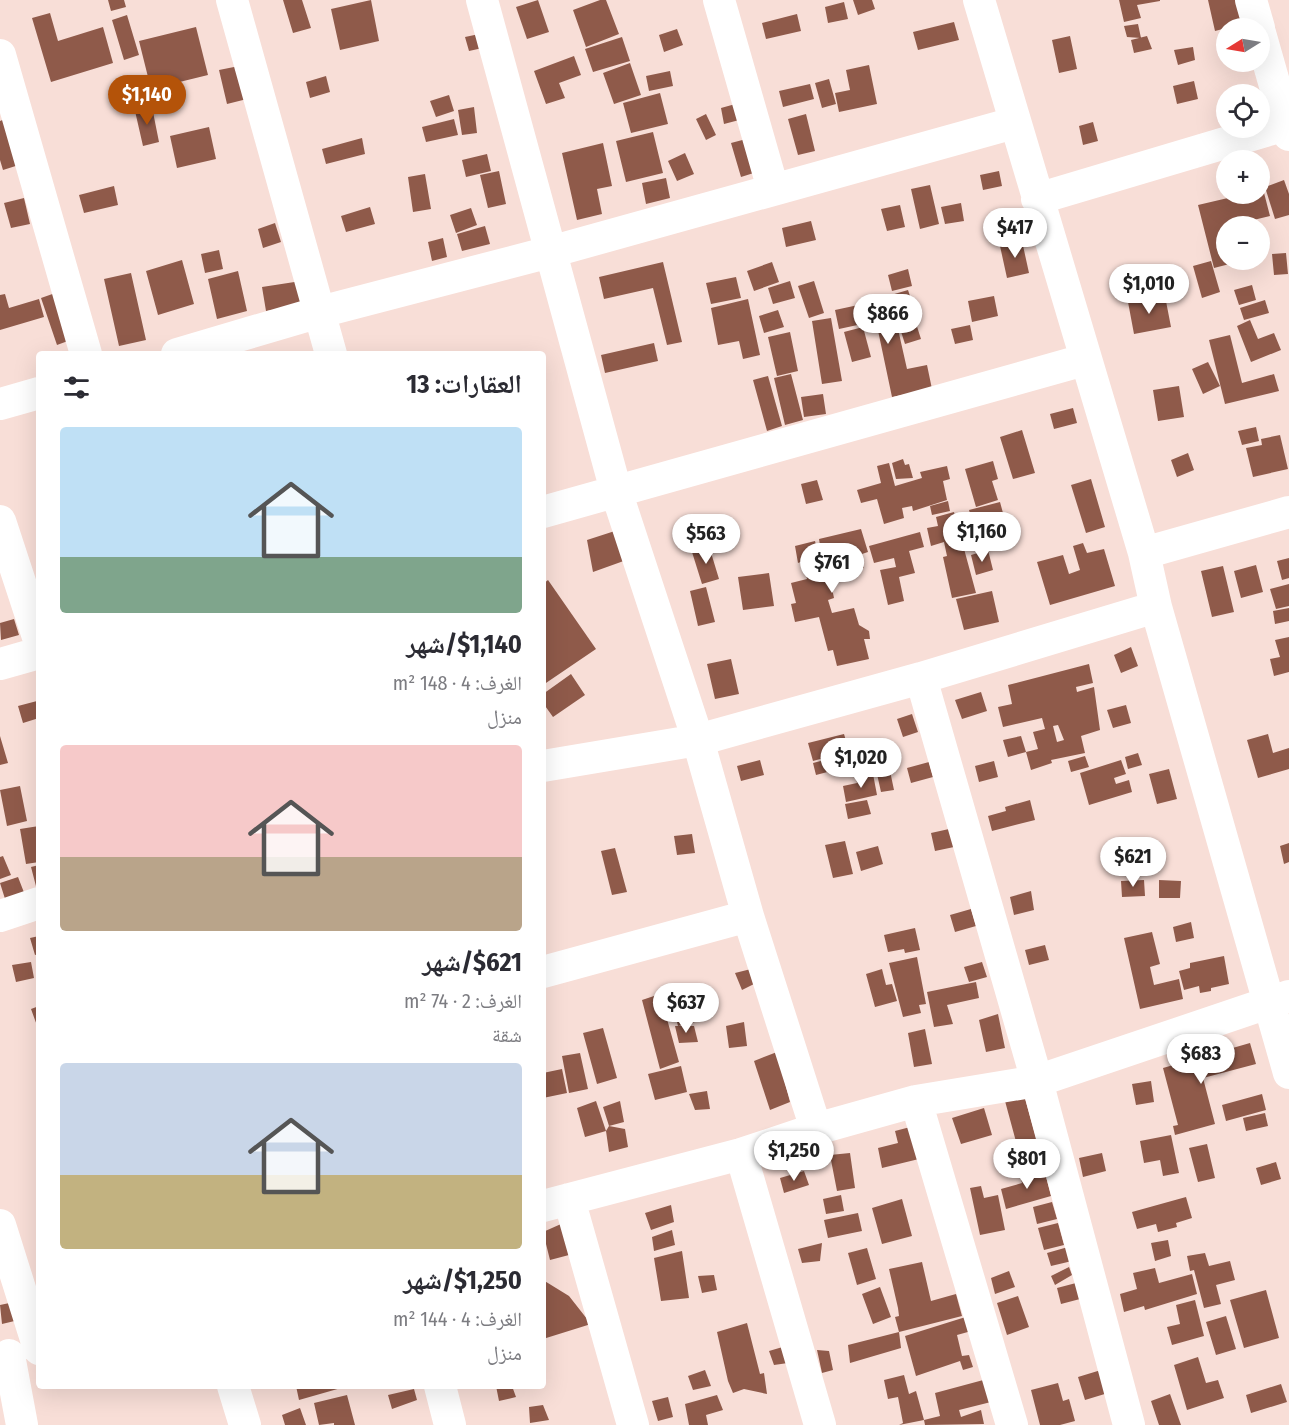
<!DOCTYPE html>
<html lang="ar">
<head>
<meta charset="utf-8">
<style>
  :root { --surface:#fff; --page:#f7f7f7; --text:#2b2b33; --muted:#7c7c81; --accent:#b45309 }
  body { margin:0; font-family:"Fira Sans Condensed","Noto Naskh Arabic",sans-serif; background:var(--page); color:var(--text); direction:rtl; height:100vh; display:flex; flex-direction:column; font-size:22px; white-space:nowrap }
  * { box-sizing:border-box; margin:0 }
  p { font-size:20px; color:var(--muted) }
  .icon { flex:none; width:33px; height:33px; fill:none; stroke:currentColor; stroke-width:2; stroke-linecap:round; stroke-linejoin:round }
  .map { position:relative; flex:1; overflow:hidden; direction:ltr }
  .details { position:absolute; left:36px; top:351px; width:510px; height:1038px; display:flex; flex-direction:column; background:var(--surface); border-radius:6px; box-shadow:0 6px 24px #0002; direction:rtl }
  .details>* { flex:none }
  .needle { width:39px; rotate:259deg }
  .buttons { position:absolute; left:1216px; top:18px; display:grid; gap:12px }
  .buttons a { display:grid; place-items:center; width:54px; height:54px; border-radius:50%; background:var(--surface); box-shadow:0 6px 24px #0002; font-size:30px }
  .price { position:absolute; translate:-50% -51px; padding:0 14px; border-radius:21px; background:#fff; color:#222; font-size:20px; line-height:39px; filter:drop-shadow(0 2px 3px #0008) }
  .price::after { content:''; position:absolute; left:50%; top:36px; width:18px; height:14px; margin-left:-9px; background:inherit; clip-path:polygon(0 0,100% 0,50% 100%) }
  .price.active { background:var(--accent); color:#fff }
  ul { padding:0; list-style:none }
  li { display:grid; align-content:center; gap:12px; height:318px; padding:0 24px }
  li span { display:grid; place-items:center; height:186px; border-radius:6px; color:#555 }
  li>.icon { margin-inline-start:auto }
  span .icon { width:108px; height:108px; fill:#fffc; stroke-width:1 }
  li b { font-size:26px }
  h2 { display:flex; justify-content:space-between; align-items:center; height:72px; padding:0 24px; font-size:26px }
  .map>svg:first-child { display:block }
  .building { fill:#8f5a4a; fill-rule:evenodd }
  .lines { fill:none; stroke-linecap:round; stroke-linejoin:round }
  .minor { stroke:#fff; stroke-width:32 }
</style>
</head>
<body>
<div class="map">
<svg width="1289" height="1425" viewBox="0 0 1289 1425">
  <rect width="100%" height="100%" fill="#f8ded7"/>
  <path class="building" d="M108,0H124L126,7L111,11Z
    M283,0H302L311,28L293,33Z
    M371,0L379,41L340,50L331,9Z
    M538,0L549,32L527,39L516,7Z
    M600,0H606L619,34L586,47L573,10Z
    M853,0H872L875,9L858,15Z
    M1119,0H1160V1L1137,5L1141,18L1124,22Z
    M1208,0H1237L1242,24L1215,31Z
    M844,2L848,19L828,23L825,7Z
    M50,13L58,41L103,27L113,63L51,82L32,18Z
    M797,14L801,31L766,39L762,23Z
    M127,15L139,55L124,60L112,20Z
    M954,22L959,40L918,50L913,32Z
    M1138,24L1141,38L1127,37L1124,26Z
    M196,27L208,75L151,89L139,41Z
    M677,29L683,45L664,52L659,35Z
    M484,33L487,47L469,51L465,37Z
    M1070,36L1077,69L1059,73L1052,40Z
    M1147,36L1152,49L1134,53L1131,40Z
    M622,37L630,61L593,72L585,49Z
    M1193,47L1195,60L1178,65L1174,50Z
    M574,56L581,75L559,83L565,98L546,104L534,71Z
    M630,63L641,95L614,104L603,73Z
    M869,65L877,104L839,112L835,93L850,90L846,70Z
    M239,66L247,99L227,104L219,70Z
    M670,71L673,86L649,91L646,76Z
    M326,76L330,92L310,98L306,82Z
    M829,79L836,104L822,108L815,83Z
    M1194,81L1198,99L1177,104L1173,86Z
    M810,84L814,99L783,107L779,91Z
    M660,93L668,124L631,133L623,103Z
    M449,95L454,111L436,117L430,101Z
    M739,103L743,119L724,124L721,108Z
    M152,107L159,142L143,146L135,111Z
    M474,107L477,133L462,135L458,110Z
    M706,114L716,135L706,140L696,119Z
    M806,114L815,151L798,155L788,119Z
    M7,118L22,164L3,170L0,160V121Z
    M454,119L458,135L426,142L422,127Z
    M1093,122L1098,141L1083,145L1079,126Z
    M209,127L216,159L177,168L170,136Z
    M653,132L663,173L626,182L616,141Z
    M362,138L365,154L326,164L322,149Z
    M750,138L760,171L741,177L731,143Z
    M603,143L612,186L597,189L602,214L577,220L562,153Z
    M685,153L694,174L677,181L668,161Z
    M487,154L491,171L466,177L462,160Z
    M499,171L506,204L488,208L480,175Z
    M999,171L1002,186L983,190L980,175Z
    M425,174L431,209L413,212L408,177Z
    M666,178L670,198L646,204L642,183Z
    M1284,180L1289,194V215L1275,219L1265,187Z
    M930,185L939,224L920,229L911,189Z
    M114,186L118,205L84,213L79,195Z
    M1263,189L1270,216L1241,223L1242,226H1227V260H1245L1214,268L1198,205L1245,194H1260V190Z
    M24,198L30,224L11,228L4,203Z
    M961,203L964,221L945,224L941,207Z
    M900,205L905,227L887,231L881,209Z
    M370,207L375,224L346,232L341,216Z
    M471,208L477,225L456,233L450,215Z
    M811,221L816,240L786,247L782,228Z
    M275,223L281,242L263,248L258,229Z
    M485,226L490,244L462,251L457,234Z
    M443,238L447,257L432,261L428,242Z
    M1022,241L1029,273L1007,278L1000,246Z
    M219,250L223,269L205,273L201,254Z
    M1286,253L1288,274L1274,275L1272,254Z
    M182,260L194,304L158,315L146,271Z
    M1211,261L1220,292L1202,298L1193,266Z
    M663,262L682,342L667,345L653,288L604,299L599,277Z
    M772,262L779,282L754,291L747,271Z
    M908,269L912,286L892,291L888,275Z
    M238,271L247,311L217,319L208,279Z
    M131,273L146,340L119,346L104,279Z
    M736,277L741,298L711,304L706,283Z
    M301,281L305,305L266,311L262,287Z
    M790,281L795,298L773,304L768,288Z
    M814,281L824,313L809,318L798,286Z
    M1252,285L1256,300L1239,305L1234,290Z
    M908,290L913,305L895,310L891,295Z
    M61,291L76,338L57,345L41,298Z
    M5,294L9,308L39,299L44,317L0,330V295Z
    M994,296L998,316L972,322L968,301Z
    M1165,296L1171,327L1134,334L1128,302Z
    M891,298L907,369L927,365L932,389L892,397L876,321L839,329L835,310Z
    M748,299L760,355L743,359L739,341L718,345L711,308Z
    M1265,300L1269,313L1244,320L1240,308Z
    M911,308L921,339L905,344L895,313Z
    M778,310L784,327L764,333L759,316Z
    M831,318L842,381L822,384L812,321Z
    M1250,320L1258,339L1274,333L1281,350L1251,362L1237,326Z
    M970,325L973,340L955,344L951,329Z
    M863,327L871,357L852,362L844,332Z
    M790,332L798,371L777,376L768,337Z
    M1230,335L1242,383L1274,374L1279,391L1225,404L1209,340Z
    M654,343L658,361L605,373L601,355Z
    M1208,362L1220,386L1203,394L1192,369Z
    M791,374L803,420L785,425L774,378Z
    M768,376L782,426L767,431L753,380Z
    M1179,386L1184,417L1158,421L1153,390Z
    M823,394L826,414L804,417L801,397Z
    M1073,408L1077,423L1054,429L1050,414Z
    M1256,427L1259,441L1242,445L1238,431Z
    M1022,430L1035,473L1013,479L1000,437Z
    M1280,435L1288,469L1253,477L1246,448L1262,445L1261,439Z
    M1188,453L1194,470L1177,477L1171,460Z
    M903,459L905,465L909,464L913,478L896,479L892,463Z
    M993,461L998,479L992,481L998,500L976,507L965,469Z
    M889,463L895,486L922,478L920,472L947,466L950,479L943,481L947,500L913,511L912,506L902,508L904,518L884,524L877,499L861,503L857,490L881,483L877,466Z
    M1091,479L1105,527L1086,533L1071,485Z
    M817,480L823,500L806,504L801,484Z
    M948,501L950,511L932,515L930,506Z
    M1000,502L1006,524L964,536L960,523L972,520L969,510Z
    M954,512L976,593L952,598L943,557L947,556L944,542L931,546L927,528L938,526L936,517Z
    M621,529L632,558L593,572L587,540Z
    M861,529L868,552L862,554L864,568L851,570L848,557L843,558L845,571L829,574L834,598L828,600L832,613L854,608L859,625L869,631L870,639H864L869,659L837,666L833,650L828,651L819,617L795,622L791,604L796,603L791,583L807,579L803,561L798,563L795,546L815,541L819,557H822L819,539Z
    M920,532L924,547L909,551L915,573L899,577L904,601L888,605L880,570L896,567L894,558L874,563L869,546Z
    M995,533L997,544L973,549L970,538Z
    M1083,543L1087,553L1104,549L1115,586L1050,605L1037,562L1063,555L1069,574L1080,570L1073,546Z
    M709,546L719,579L702,584L692,552Z
    M988,550L993,570L976,575L971,555Z
    M1289,558V578L1282,580L1277,561Z
    M1256,565L1263,592L1241,598L1234,571Z
    M1223,566L1234,612L1212,617L1201,571Z
    M769,573L774,606L743,610L738,577Z
    M548,580L596,649L543,685V584Z
    M1289,584V606L1276,609L1270,589Z
    M706,587L715,622L698,626L690,591Z
    M992,591L999,622L964,630L956,599Z
    M1289,608V621L1275,624L1273,611Z
    M14,619L19,635L1,640L0,623Z
    M1289,637V672L1274,676L1270,659L1280,657L1275,640Z
    M1131,647L1138,666L1121,673L1114,655Z
    M731,659L739,694L715,699L707,664Z
    M1089,664L1093,683L1076,687L1077,692L1094,687L1100,730L1081,736L1085,753L1051,760L1052,763L1031,770L1026,752L1038,749L1033,732L1045,729L1042,718L1003,727L998,707L1012,704L1008,685ZM1058,725L1064,740L1057,742L1053,726Z
    M571,674L585,695L553,717L543,703V694Z
    M981,692L987,711L962,719L955,700Z
    M37,701L39,718L23,723L18,706Z
    M1126,705L1131,723L1113,728L1107,710Z
    M912,714L918,732L903,737L897,719Z
    M844,734L849,751L813,761L808,743Z
    M1268,734L1273,753L1289,748V769L1258,778L1247,740Z
    M0,736L8,763L0,765Z
    M1021,736L1026,752L1008,757L1003,740Z
    M1138,753L1142,765L1128,769L1125,757Z
    M870,755L873,769L854,774L851,760Z
    M1085,756L1089,767L1071,772L1068,761Z
    M832,758L835,770L816,775L813,763Z
    M760,760L764,775L741,781L737,766Z
    M1121,760L1126,774L1114,778L1116,784L1129,780L1132,792L1089,805L1080,773Z
    M994,761L998,777L979,782L975,766Z
    M929,762L933,777L911,783L907,768Z
    M1169,769L1177,799L1157,804L1149,774Z
    M890,771L894,790L881,792L877,774Z
    M873,774L877,795L846,802L843,786L857,783L856,778Z
    M20,786L27,821L7,826L0,790Z
    M867,800L871,814L848,819L845,804Z
    M1030,800L1035,820L992,831L988,816L1006,811L1005,807Z
    M39,826V862L26,864L20,829Z
    M949,829L954,847L935,851L931,833Z
    M692,834L695,853L677,855L674,836Z
    M845,841L853,874L833,878L825,845Z
    M1289,843V862L1284,864L1280,846Z
    M878,846L883,864L861,871L856,852Z
    M615,848L627,892L612,895L601,851Z
    M3,856L11,875L0,879V857Z
    M39,865V890H37L31,867Z
    M18,877L25,895L6,902L0,883Z
    M1144,880L1145,896L1122,897L1121,881Z
    M1159,880L1181,881L1180,898H1159Z
    M1031,891L1034,910L1014,915L1010,897Z
    M971,909L976,926L955,932L950,915Z
    M1191,922L1194,938L1176,942L1173,927Z
    M915,928L920,950L905,953L904,949L888,952L884,935Z
    M1152,932L1160,964L1150,967L1154,985L1179,979L1183,999L1140,1009L1124,938Z
    M39,936V954L35,955L30,938Z
    M1045,945L1049,960L1029,965L1025,950Z
    M1224,956L1229,984L1211,988V991L1200,993L1199,986L1184,990L1179,971L1190,968V963Z
    M917,957L926,1004L919,1005L921,1013L903,1017L889,963Z
    M31,962L34,978L16,982L12,965Z
    M982,962L987,977L969,982L964,967Z
    M755,968L756,983L742,990L735,973Z
    M882,969L886,985L892,984L897,1001L875,1007L866,974Z
    M976,982L979,998L947,1005L953,1024L934,1027L927,992Z
    M660,994L679,1062L660,1069L642,1000Z
    M39,1006V1031L31,1009Z
    M691,1007L695,1022L678,1026L674,1010Z
    M998,1014L1005,1048L986,1052L979,1020Z
    M744,1022L747,1046L729,1048L726,1026Z
    M675,1026H694L698,1042L679,1043Z
    M603,1028L617,1078L597,1084L583,1033Z
    M925,1029L932,1064L914,1067L908,1033Z
    M1250,1043L1256,1064L1203,1078L1215,1124L1175,1135L1173,1126L1178,1125L1163,1068Z
    M777,1052L790,1102L770,1110L754,1061Z
    M580,1053L588,1089L569,1093L562,1056Z
    M681,1066L687,1092L655,1100L648,1074Z
    M562,1069L567,1093L543,1098V1073Z
    M1151,1081L1154,1102L1136,1105L1132,1084Z
    M707,1091L710,1109L695,1110L689,1094Z
    M1262,1094L1266,1110L1226,1121L1222,1105Z
    M1024,1095L1044,1166L1024,1171L1005,1101Z
    M596,1101L606,1131L585,1137L577,1108Z
    M620,1101L624,1122L609,1126L603,1107Z
    M984,1108L992,1135L961,1144L952,1118Z
    M1265,1113L1268,1126L1246,1131L1243,1118Z
    M609,1126L625,1129L628,1147L609,1152L606,1131Z
    M914,1126L923,1158L882,1168L878,1148L898,1143L895,1131Z
    M1171,1135L1179,1173L1163,1176L1160,1160L1144,1163L1140,1141Z
    M1207,1144L1215,1178L1198,1182L1189,1148Z
    M850,1153L855,1188L837,1191L830,1155Z
    M1102,1153L1106,1171L1083,1177L1079,1158Z
    M1276,1162L1281,1179L1261,1185L1256,1168Z
    M1044,1169L1051,1196L1006,1209L1001,1189L1022,1183L1020,1175Z
    M804,1171L809,1185L784,1193L780,1178Z
    M981,1186L984,1198L998,1195L1005,1230L980,1235L970,1188Z
    M841,1195L844,1211L826,1214L823,1199Z
    M1186,1197L1192,1218L1176,1223L1177,1227L1158,1232L1156,1224L1137,1229L1132,1212Z
    M902,1199L912,1236L882,1244L872,1208Z
    M1052,1202L1057,1219L1037,1224L1033,1207Z
    M671,1205L674,1222L651,1230L645,1213Z
    M858,1213L862,1231L828,1238L824,1220Z
    M1058,1223L1064,1245L1044,1250L1038,1228Z
    M561,1224L569,1255L550,1260L543,1232Z
    M672,1230L675,1245L654,1251L652,1237Z
    M1168,1240L1171,1256L1155,1261L1151,1243Z
    M822,1243L820,1261L802,1263L798,1249Z
    M1068,1247L1072,1261L1051,1266L1047,1253Z
    M867,1248L876,1279L857,1285L848,1253Z
    M682,1251L689,1298L661,1301L654,1258Z
    M1205,1253L1209,1266L1230,1261L1235,1280L1216,1285L1221,1304L1204,1308L1194,1270L1190,1271L1187,1256Z
    M922,1262L931,1301L956,1294L962,1316L899,1332L895,1317L899,1316L898,1308L889,1269Z
    M1069,1267L1072,1275L1055,1285L1051,1276Z
    M1155,1268L1159,1283L1192,1274L1197,1294L1145,1310L1144,1306L1124,1312L1120,1294L1137,1289L1133,1273Z
    M1009,1271L1015,1287L995,1294L991,1278Z
    M714,1275L717,1290L702,1293L698,1276Z
    M543,1280L569,1296L591,1324L543,1339Z
    M1076,1283L1080,1299L1061,1304L1057,1288Z
    M880,1287L891,1317L873,1324L862,1294Z
    M1266,1290L1279,1338L1244,1348L1230,1300Z
    M1018,1296L1029,1327L1007,1335L997,1303Z
    M1195,1300L1204,1336L1172,1345L1167,1327L1180,1324L1176,1305Z
    M19,1301L23,1319L2,1324L0,1305Z
    M972,1315L975,1330L957,1335L962,1356L969,1355L973,1367L963,1370L960,1361L916,1376L905,1336Z
    M1226,1316L1236,1349L1216,1355L1206,1322Z
    M747,1323L760,1374L764,1373L767,1394L744,1389L733,1393L728,1381L717,1332Z
    M899,1332L901,1348L850,1363L848,1345Z
    M786,1346L788,1363L774,1365L769,1351Z
    M817,1350L829,1351L833,1370L822,1373Z
    M1198,1357L1206,1383L1218,1380L1224,1398L1187,1410L1174,1365Z
    M705,1370L711,1386L693,1390L688,1376Z
    M1101,1370L1108,1393L1085,1400L1078,1377Z
    M904,1375L909,1394L916,1391L924,1420L899,1425L903,1423L898,1397L888,1399L884,1380Z
    M987,1379L995,1401L959,1410L961,1417L981,1410L984,1424L925,1425L924,1420L940,1416L935,1393Z
    M1058,1383L1063,1401L1069,1399L1075,1421L1060,1425H1040L1031,1390Z
    M1281,1384L1287,1402L1251,1413L1246,1395Z
    M296,1386H340L341,1388L299,1400Z
    M496,1386H512L516,1397L499,1401Z
    M414,1389L417,1400L392,1409L388,1395Z
    M1170,1394L1181,1425H1159L1151,1401Z
    M347,1395L355,1425H334V1423L319,1425L314,1403Z
    M717,1395L723,1410L706,1415L708,1425H689L685,1404Z
    M668,1397L673,1417L658,1421L652,1401Z
    M543,1405L549,1420L530,1423L529,1407Z
    M300,1408L306,1425H285L282,1415Z"/>
  <g class="lines">
    <path class="minor" d="M232,0L331,354
      M482,0L616,491L698,740L748,916L816,1129
      M719,0L773,189
      M979,0L1144,553L1156,607L1289,1073
      M1251,0L1259,28
      M1260,33L1289,135
      M0,55L86,354
      M1037,199L1289,124
      M177,354L320,312L550,252L1014,123
      M0,404L39,393
      M543,512L1084,360
      M0,521L39,640
      M1144,553L1289,512
      M0,664L39,653
      M921,678L1037,1081L1129,1425
      M543,766L698,740L921,678L1156,607
      M0,916L39,903
      M543,972L748,916
      M916,1101L1012,1425
      M741,1154L820,1425
      M569,1199L633,1425
      M543,1206L741,1154L816,1129L916,1101L1037,1081L1289,996
      M0,1225L39,1349
      M9,1355L22,1425
      M233,1386L245,1425
      M440,1386L450,1425"/>
  </g>
</svg>
<div class="buttons">
<a><svg class="needle" viewBox="-14 -14 28 28"><path d="M0-13l5 13h-10z" fill="#e53935"/><path d="M0 13l5-13h-10z" fill="#7c7c81"/></svg></a>
<a><svg class="icon" aria-label="locate" viewBox="0 0 24 24"><circle cx="12" cy="12" r="6"/><path d="M12 2v4M12 18v4M2 12h4M18 12h4"/></svg></a>
<a>+</a>
<a>−</a>
</div>
<b class="price active" style="left:147px;top:126px">$1,140</b>
<b class="price" style="left:1015px;top:259px">$417</b>
<b class="price" style="left:1149px;top:315px">$1,010</b>
<b class="price" style="left:888px;top:345px">$866</b>
<b class="price" style="left:982px;top:563px">$1,160</b>
<b class="price" style="left:706px;top:565px">$563</b>
<b class="price" style="left:832px;top:594px">$761</b>
<b class="price" style="left:861px;top:789px">$1,020</b>
<b class="price" style="left:1133px;top:888px">$621</b>
<b class="price" style="left:686px;top:1034px">$637</b>
<b class="price" style="left:1201px;top:1085px">$683</b>
<b class="price" style="left:794px;top:1182px">$1,250</b>
<b class="price" style="left:1027px;top:1190px">$801</b>
<section class="details">
<h2>العقارات: 13<svg class="icon" aria-label="filters" viewBox="0 0 24 24"><path d="M4 7h16M4 17h16"/><circle cx="9" cy="7" r="2"/><circle cx="15" cy="17" r="2"/></svg></h2>
<ul>
<li><span style="background:linear-gradient(#bfe0f5 70%,#7fa58c 0)"><svg class="icon" aria-label="home" viewBox="0 0 24 24"><path d="M3 11l9-7 9 7M6 9v11h12V9"/></svg></span><div><b>$1,140/شهر</b><p>الغرف: 4 · 148 m²</p><p>منزل</p></div></li>
<li><span style="background:linear-gradient(#f6c9c9 60%,#b9a48a 0)"><svg class="icon" aria-label="home" viewBox="0 0 24 24"><path d="M3 11l9-7 9 7M6 9v11h12V9"/></svg></span><div><b>$621/شهر</b><p>الغرف: 2 · 74 m²</p><p>شقة</p></div></li>
<li><span style="background:linear-gradient(#c9d6e8 60%,#c2b280 0)"><svg class="icon" aria-label="home" viewBox="0 0 24 24"><path d="M3 11l9-7 9 7M6 9v11h12V9"/></svg></span><div><b>$1,250/شهر</b><p>الغرف: 4 · 144 m²</p><p>منزل</p></div></li>
</ul>
</section>
</div>
</body>
</html>
